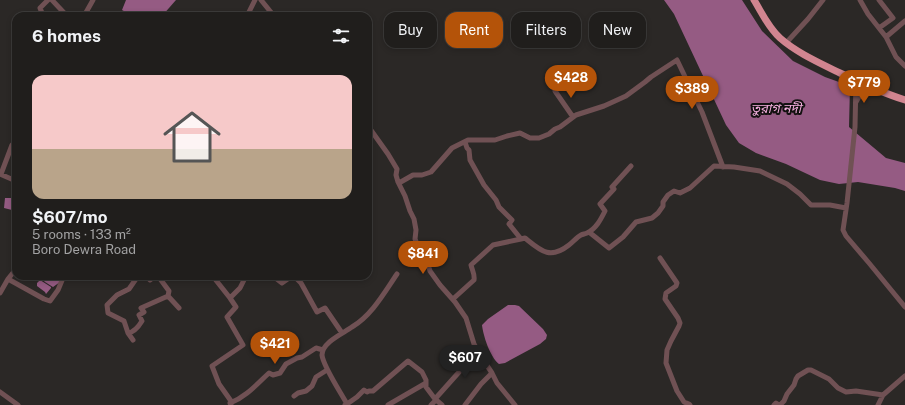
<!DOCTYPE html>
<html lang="en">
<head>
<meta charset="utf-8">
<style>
  :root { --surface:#201e1c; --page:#282725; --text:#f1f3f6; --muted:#a2a2a3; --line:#3d3c3b; --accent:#b45309 }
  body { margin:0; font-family:"Public Sans","Noto Sans Bengali",sans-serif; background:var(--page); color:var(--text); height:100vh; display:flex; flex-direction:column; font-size:15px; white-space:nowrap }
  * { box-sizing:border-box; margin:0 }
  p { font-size:13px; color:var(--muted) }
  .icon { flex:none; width:22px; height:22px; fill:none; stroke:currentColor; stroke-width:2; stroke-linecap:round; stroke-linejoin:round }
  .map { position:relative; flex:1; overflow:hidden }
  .drawer { position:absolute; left:12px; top:12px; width:360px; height:268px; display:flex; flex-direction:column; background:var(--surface); border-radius:12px; box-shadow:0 2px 6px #0003,0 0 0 1px var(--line) }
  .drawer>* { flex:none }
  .top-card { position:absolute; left:384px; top:12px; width:380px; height:36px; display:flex; gap:8px }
  .price { position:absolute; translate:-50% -34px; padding:0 9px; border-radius:14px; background:var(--accent); color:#fff; font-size:13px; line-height:26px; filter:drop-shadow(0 1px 2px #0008) }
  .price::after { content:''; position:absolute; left:50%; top:24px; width:12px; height:9px; margin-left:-6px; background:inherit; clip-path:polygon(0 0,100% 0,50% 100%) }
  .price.on { background:#222; color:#fff }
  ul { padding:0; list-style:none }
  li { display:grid; align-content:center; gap:8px; height:212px; padding:0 20px }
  li span { display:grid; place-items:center; height:124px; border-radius:12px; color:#555 }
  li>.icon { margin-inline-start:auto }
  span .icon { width:72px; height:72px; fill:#fffc; stroke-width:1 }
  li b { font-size:17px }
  h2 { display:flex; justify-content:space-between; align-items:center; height:48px; padding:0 20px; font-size:17px }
  .tag { padding:0 14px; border-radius:12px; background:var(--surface); box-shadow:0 2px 6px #0003,0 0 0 1px var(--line); font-size:14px; line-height:36px }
  .tag.on { background:var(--accent); color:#fff }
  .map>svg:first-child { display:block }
  .water { fill:#955b83 }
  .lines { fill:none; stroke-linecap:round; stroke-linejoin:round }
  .minor { stroke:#705154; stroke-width:5 }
  .highway { stroke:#d18590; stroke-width:7 }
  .labels { text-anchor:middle; stroke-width:4; stroke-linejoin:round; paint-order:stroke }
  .water-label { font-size:13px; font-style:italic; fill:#f6b1e0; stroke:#131110 }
</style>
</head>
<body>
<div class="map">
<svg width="905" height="405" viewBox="0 0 905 405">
  <rect width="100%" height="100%" fill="#2b2826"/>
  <path class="water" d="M126,0H176L162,16H133L122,10Z
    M664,0H742L762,31L793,61L825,77L850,86L849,127L886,158L905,163V191L895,188L858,182L839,184L820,180L786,164L756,153L739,143L726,125L674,14Z
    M15,191L16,211L4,208L5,198H13Z
    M42,276H62L60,282L53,287L45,282L41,278Z
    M40,280L51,287V288L46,294L45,292L37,286V283Z
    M508,305H515L519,306L543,329L547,335L546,339L540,344L505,363L499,364C490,357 483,335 482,325L488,319Z"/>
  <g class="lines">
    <path class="minor" d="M52,0L67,16
      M261,0L274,16
      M860,0L868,14L886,37L896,57L905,66
      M879,0L893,18L879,28
      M40,16L42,13L40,8L48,0
      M84,16L93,0
      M247,16L255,0
      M886,37L905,21
      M786,43L808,19L823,0
      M856,80L855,127L847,203L843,230L846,236L869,263L905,307
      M555,91L573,117
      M856,102L866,85
      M368,126L388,154L397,169L396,175L398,182L405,196L410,211L414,219L416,230L415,239L417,244L426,258L430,271L440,285L455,302L466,318L474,344L480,355L492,373L497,383L515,405
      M465,142L467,148L469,150L470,160L484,185L496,200L499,207L512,220L509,224L521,239L525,238C541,251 550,260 569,245C573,242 577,237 581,235C583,234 585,234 587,233C596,229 601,219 605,211L600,204L614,189L612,187L631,166
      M0,174L16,181
      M1,174L12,145L16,141
      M399,183L413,175H422L431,172L452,148L468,140H495L507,136L520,133L530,138H539L549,134L555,129L560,127L576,115L604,106L626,96L645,82L651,77L677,60L702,112L723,167
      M589,232L609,248L623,237L636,222L652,218L658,213L663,206V202L668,195L674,191L680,193L690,188L714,166L734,167L760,171L787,184L800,194L811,205H830L846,208
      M660,258L677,283L676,286L666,293L665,299L678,318L680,323L679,326L671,341L667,350L666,363L677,391L684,402L689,404L690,405
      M146,276L150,280L155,276
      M207,276L215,279L230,298L236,307L227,317L243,345L212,366L219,384L231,401V405
      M273,276L282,283L292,276
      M294,276L301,283L317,312L325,308L342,333
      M8,279L44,299L50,301L58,290L63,278
      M0,293L8,279L16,269
      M168,296L179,308
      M230,298L240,288L246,276
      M453,299L474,280C475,274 472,270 471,265L493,245L521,239
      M128,333L124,321L108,313L107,305L117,295L129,289L138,276
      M133,340L128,333C135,332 139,326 142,321L139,315L144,312L141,308L168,296L169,291L158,276
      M0,392L18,405
      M294,396L298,393L306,391L312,386L316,377L327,370
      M230,403C246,397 257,384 269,373L273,375L280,373L286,364L297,358L302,357L316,348L323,350
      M347,404L357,397L364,390L367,392L369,391H373L408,361L422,372L426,380V387L435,399
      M345,405L347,404C341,393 323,366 322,355C322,342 344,333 352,327C372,315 384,293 397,274
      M388,405L426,383
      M431,405L436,400
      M442,405L435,399L460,371L480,355
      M465,405L481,384L492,373
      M774,405L776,403L779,405
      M780,405L784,401L787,394L794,385L796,379L798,376L808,370H811L829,379L838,388L846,392L856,391L883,395
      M878,405L883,395L905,376"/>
    <path class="highway" d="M754,0C762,13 768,27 780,38C797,53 820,63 840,73C861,83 883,93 905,100"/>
  </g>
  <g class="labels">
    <g class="water-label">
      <text x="776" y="113">তুরাগ নদী</text>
    </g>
  </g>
</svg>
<b class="price" style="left:571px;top:99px">$428</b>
<b class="price" style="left:864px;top:104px">$779</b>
<b class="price" style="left:692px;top:110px">$389</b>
<b class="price" style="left:423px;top:275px">$841</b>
<b class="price" style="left:275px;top:365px">$421</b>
<b class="price on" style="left:465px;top:379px">$607</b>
<div class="top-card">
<a class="tag">Buy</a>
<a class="tag on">Rent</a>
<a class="tag">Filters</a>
<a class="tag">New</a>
</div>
<section class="drawer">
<h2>6 homes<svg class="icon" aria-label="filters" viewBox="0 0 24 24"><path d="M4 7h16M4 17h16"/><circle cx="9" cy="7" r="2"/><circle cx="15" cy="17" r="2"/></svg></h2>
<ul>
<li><span style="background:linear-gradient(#f6c9c9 60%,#b9a48a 0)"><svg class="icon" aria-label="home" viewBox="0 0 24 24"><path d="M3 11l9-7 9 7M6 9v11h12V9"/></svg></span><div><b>$607/mo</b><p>5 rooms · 133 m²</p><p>Boro Dewra Road</p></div></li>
</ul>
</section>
</div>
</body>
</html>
